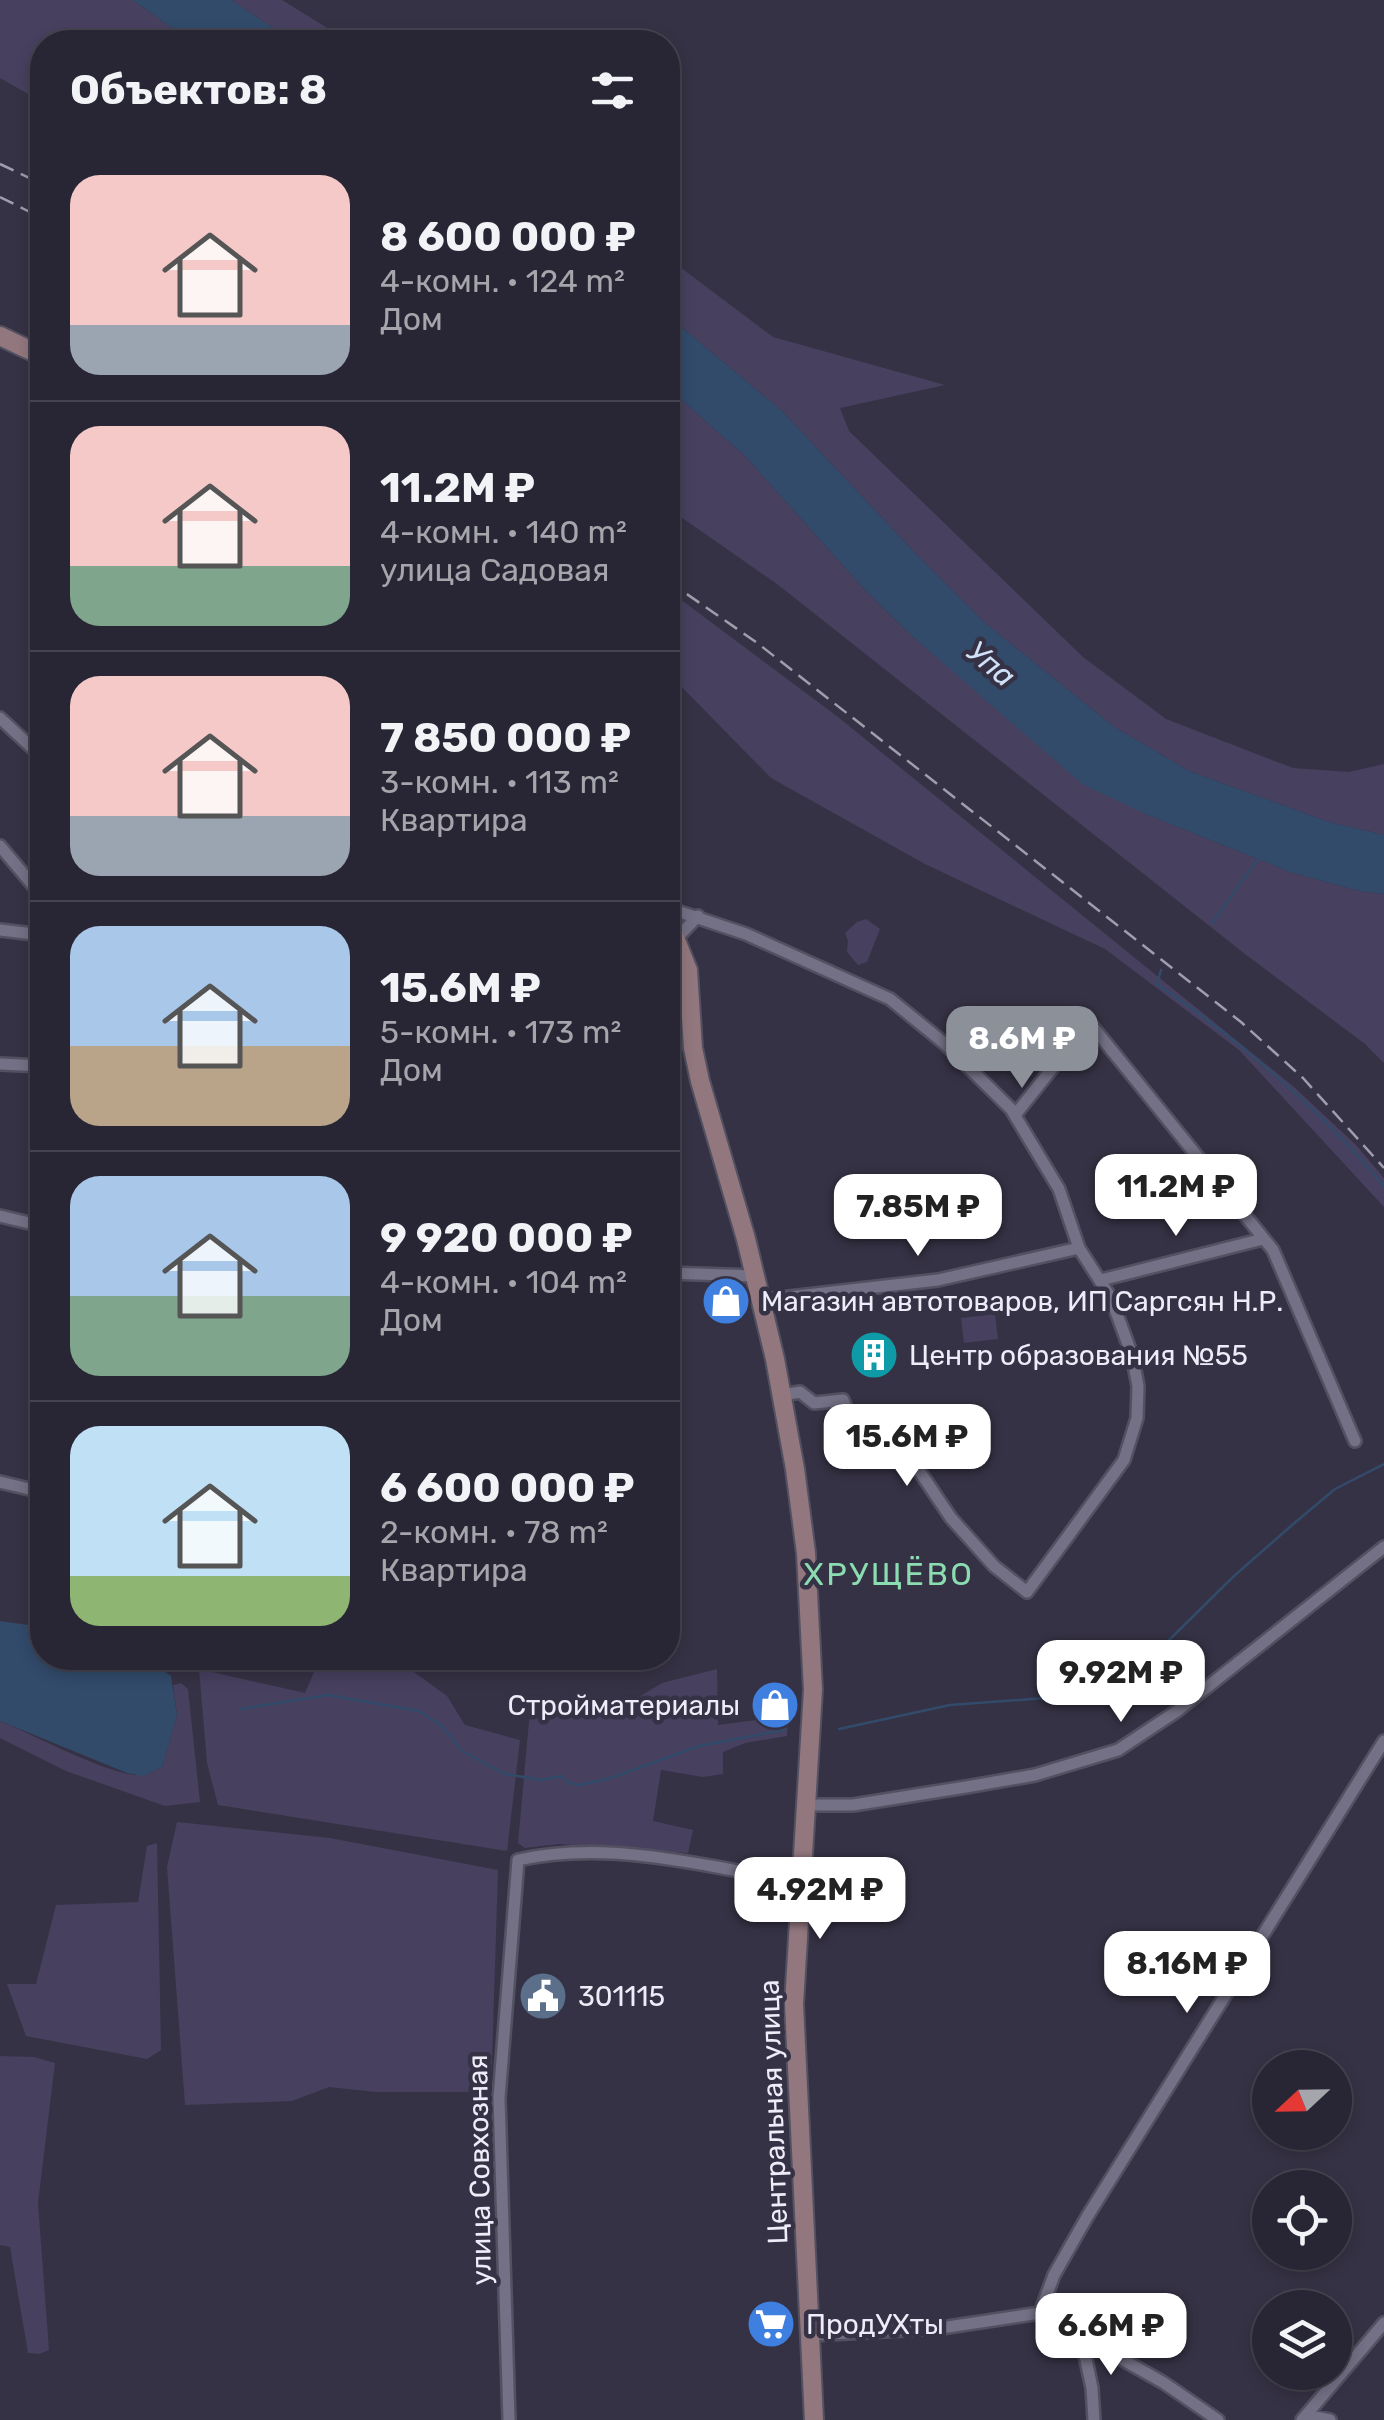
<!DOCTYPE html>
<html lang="ru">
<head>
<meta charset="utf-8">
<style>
  :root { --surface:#282634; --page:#343240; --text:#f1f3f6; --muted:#a5a5ac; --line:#44434f; --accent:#8c9099 }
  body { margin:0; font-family:Rubik,sans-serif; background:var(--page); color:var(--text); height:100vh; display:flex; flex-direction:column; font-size:38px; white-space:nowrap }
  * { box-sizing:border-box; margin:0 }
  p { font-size:32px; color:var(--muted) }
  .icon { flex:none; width:55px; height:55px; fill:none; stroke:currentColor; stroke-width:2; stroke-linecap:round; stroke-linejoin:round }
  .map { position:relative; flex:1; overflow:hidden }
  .details { position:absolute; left:30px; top:30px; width:650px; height:1640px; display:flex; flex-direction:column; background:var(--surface); border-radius:40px; box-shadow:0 5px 15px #0003,0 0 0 2px var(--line) }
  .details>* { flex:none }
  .needle { width:65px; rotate:248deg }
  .controls { position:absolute; left:1252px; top:2050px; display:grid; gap:20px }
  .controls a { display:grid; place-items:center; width:100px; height:100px; border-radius:50%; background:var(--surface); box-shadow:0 5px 15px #0003,0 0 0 2px var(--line); font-size:50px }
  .price { position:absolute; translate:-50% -85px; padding:0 22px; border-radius:20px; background:#fff; color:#222; font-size:32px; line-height:65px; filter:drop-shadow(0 2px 5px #0008) }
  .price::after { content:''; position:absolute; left:50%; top:60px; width:30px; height:22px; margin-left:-15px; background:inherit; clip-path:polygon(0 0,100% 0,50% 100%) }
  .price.on { background:var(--accent); color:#fff }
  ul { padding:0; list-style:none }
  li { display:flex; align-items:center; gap:30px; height:250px; padding:0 40px }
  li+li { border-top:2px solid var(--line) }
  li span { display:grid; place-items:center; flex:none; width:280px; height:200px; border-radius:30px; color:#555 }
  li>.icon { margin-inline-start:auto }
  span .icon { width:120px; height:120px; fill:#fffc; stroke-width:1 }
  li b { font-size:42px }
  h2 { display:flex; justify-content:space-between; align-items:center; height:120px; padding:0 40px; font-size:42px }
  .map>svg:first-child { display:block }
  .green { fill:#47405f }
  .water { fill:#324b6b }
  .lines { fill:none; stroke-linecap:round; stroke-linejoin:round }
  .stream { stroke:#324b6b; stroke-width:2.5 }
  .street-casing { stroke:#535161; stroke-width:16 }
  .secondary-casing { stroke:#535161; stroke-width:22 }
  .street { stroke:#747085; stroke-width:11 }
  .secondary { stroke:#92787e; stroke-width:18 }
  .rail { stroke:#a09dac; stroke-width:2.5; stroke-dasharray:15 8; stroke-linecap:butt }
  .labels { text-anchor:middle; stroke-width:9; stroke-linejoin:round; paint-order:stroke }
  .poi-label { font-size:28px; fill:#eeecf9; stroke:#363245; text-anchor:start }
  .street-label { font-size:28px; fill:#eeecf9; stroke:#363245 }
  .water-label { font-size:30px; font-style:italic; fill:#d0e1f8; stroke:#363245 }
  .quarter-label { font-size:32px; letter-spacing:2.5px; fill:#8cdcb1; stroke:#363245 }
</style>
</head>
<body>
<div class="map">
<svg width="1384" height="2420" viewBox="0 0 1384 2420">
  <rect width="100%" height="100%" fill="#363245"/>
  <path class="green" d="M0,0H133L191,42H42V102L0,78Z
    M231,0H282L350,42H294Z
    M668,258L773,337L945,385L840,408L849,431L1083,657L1166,719L1293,768L1349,772L1384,764V835L1329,822L1189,771L1113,726L984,622L916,554L782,411L668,316Z
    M668,388L744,455L866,591L912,636L982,696L1143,813L1290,872L1359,891L1384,894V1063L1365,1044L1245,954L777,584L668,508Z
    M668,590L838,717L1294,1087L1356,1145L1384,1178V1207L1239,1050L1105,949L925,864L771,778L668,673Z
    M866,919L880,929L867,962L858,965L847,952L848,941L845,933L857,922Z
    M987,1292L990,1309L959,1313L957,1296Z
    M995,1314L998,1339L964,1343L961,1318Z
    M199,1669L305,1693L314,1672H414L447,1696L465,1725L520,1740L507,1851L218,1805L207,1763Z
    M717,1669L718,1725L788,1716L787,1736L745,1743L723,1752V1774L703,1777L661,1770L653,1821L693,1830L688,1853L559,1844L525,1848L518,1843L529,1721L535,1709H619L662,1683Z
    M181,1683L188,1689L200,1802L165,1806L66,1771L0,1738V1721C30,1733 112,1777 140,1775C147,1775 155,1770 162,1767L177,1715L173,1685Z
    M177,1822L330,1838L498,1870L491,2092H376L329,2087L292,2101L185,2105L167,1867Z
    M157,1843L161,2050L147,2059L26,2036L7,1984H36L56,1905L138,1902L147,1846Z
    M0,2056L34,2057L55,2063L38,2203L49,2350L39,2354L28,2353L10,2247L0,2245Z"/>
  <path class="water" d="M133,0H231L294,42H191Z
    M668,316L782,411L916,554L984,622L1113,726L1189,771L1329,822L1384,835V894L1359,891L1290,872L1143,813L1082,784L912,636L866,591L744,455L668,388Z
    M0,1621L42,1627V1658C84,1658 137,1649 171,1676L177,1715L162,1767L143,1776L127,1773L0,1721Z"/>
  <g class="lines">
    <path class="stream" d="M1212,923L1258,859
      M1161,970L1157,984C1240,1041 1319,1108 1384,1186
      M240,1709L328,1695L419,1711L442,1726L462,1751L505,1774L542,1780L561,1776L569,1783L580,1785L611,1778L699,1746L784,1730
      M839,1729L950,1705L1072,1696L1117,1685L1156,1653L1234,1576L1291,1526L1335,1489L1384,1464"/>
    <g class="street-casing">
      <path id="street" d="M0,718L42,757
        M0,846L42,896
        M668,908L746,934L890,999L944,1043L1011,1109L1059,1189L1079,1248L1111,1298L1132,1355L1138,1386L1137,1418L1124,1460L1027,1592L994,1566L951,1518L918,1469L893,1457L874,1438L857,1436L843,1400L814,1403L800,1392L782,1395
        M0,930L42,935
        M677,938L698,916
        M0,1064L42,1066
        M1015,1115L1081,1032L1088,1025L1093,1027L1273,1250L1355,1441
        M0,1216L42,1226
        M668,1273L755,1276
        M1101,1280L1263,1239
        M762,1300L938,1280L1079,1248
        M0,1482L42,1492
        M804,1805H853L966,1787L1035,1775L1118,1750L1177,1711L1384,1547
        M1040,2313L1054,2275L1087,2217L1384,1741
        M810,2335L941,2328L1040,2313L1082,2341L1111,2353L1164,2383L1218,2420
        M1082,2341L1092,2388L1094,2420
        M1306,2415L1330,2420
        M509,2420L499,2098L518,1860C585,1845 650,1855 717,1867C744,1872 772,1879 800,1881
        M1302,2420L1384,2323"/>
    </g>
    <g class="secondary-casing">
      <path id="secondary" d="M0,336L42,356
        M668,920L688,970L693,1048L700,1081L746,1239L775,1359L795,1469L806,1553L813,1690L794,2004L814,2420"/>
    </g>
    <use href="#street" class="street"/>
    <use href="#secondary" class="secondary"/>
    <path class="rail" d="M0,164L42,184
      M0,197L42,218
      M668,581L756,642L1241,1022L1303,1078L1384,1168"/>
  </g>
  <defs>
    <g id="shop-disc" transform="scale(2.5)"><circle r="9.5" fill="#3f7fe0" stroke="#363245"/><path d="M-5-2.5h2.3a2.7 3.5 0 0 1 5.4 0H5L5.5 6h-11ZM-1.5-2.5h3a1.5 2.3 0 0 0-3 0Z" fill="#fff"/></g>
    <g id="building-disc" transform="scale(2.5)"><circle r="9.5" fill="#0f9aa8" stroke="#363245"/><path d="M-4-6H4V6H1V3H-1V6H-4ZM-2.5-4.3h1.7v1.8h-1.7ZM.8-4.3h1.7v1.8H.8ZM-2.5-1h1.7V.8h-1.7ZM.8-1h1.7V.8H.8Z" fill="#fff"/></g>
    <g id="civic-disc" transform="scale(2.5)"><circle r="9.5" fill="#5c6f8a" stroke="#363245"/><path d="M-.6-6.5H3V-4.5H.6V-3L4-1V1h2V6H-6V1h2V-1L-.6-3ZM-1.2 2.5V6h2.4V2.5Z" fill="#fff"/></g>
    <g id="supermarket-disc" transform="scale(2.5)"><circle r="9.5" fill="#3f7fe0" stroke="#363245"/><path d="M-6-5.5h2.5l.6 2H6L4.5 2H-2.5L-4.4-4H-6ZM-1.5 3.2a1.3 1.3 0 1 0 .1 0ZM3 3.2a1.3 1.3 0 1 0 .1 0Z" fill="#fff"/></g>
  </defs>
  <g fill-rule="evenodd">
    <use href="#shop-disc" x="726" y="1301"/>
    <use href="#building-disc" x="874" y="1355"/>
    <use href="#shop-disc" x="775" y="1705"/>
    <use href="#civic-disc" x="543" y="1996"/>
    <use href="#supermarket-disc" x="771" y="2324"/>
  </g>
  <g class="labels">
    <g class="poi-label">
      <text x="761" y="1311">Магазин автотоваров, ИП Саргсян Н.Р.</text>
      <text x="909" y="1365">Центр образования №55</text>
      <text x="740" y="1715" text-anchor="end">Стройматериалы</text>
      <text x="578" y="2006">301115</text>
      <text x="806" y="2334">ПродУХты</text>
    </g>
    <g class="street-label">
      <text transform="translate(773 2112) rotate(-92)" y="10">Центральная улица</text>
      <text transform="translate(479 2170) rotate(-91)" y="10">улица Совхозная</text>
    </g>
    <g class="water-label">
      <text transform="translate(991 664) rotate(40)" y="10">Упа</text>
    </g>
    <g class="quarter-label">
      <text x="889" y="1585">ХРУЩЁВО</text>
    </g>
  </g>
</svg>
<div class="controls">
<a><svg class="needle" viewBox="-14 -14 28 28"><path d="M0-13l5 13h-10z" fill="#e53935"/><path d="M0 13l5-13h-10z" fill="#a5a5ac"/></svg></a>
<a><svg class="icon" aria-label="locate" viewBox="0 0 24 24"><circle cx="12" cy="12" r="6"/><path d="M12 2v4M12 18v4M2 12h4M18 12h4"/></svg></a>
<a><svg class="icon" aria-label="layers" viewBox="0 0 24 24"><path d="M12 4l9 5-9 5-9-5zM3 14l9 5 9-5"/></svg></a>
</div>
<b class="price on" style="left:1022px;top:1091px">8.6M ₽</b>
<b class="price" style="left:1176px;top:1239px">11.2M ₽</b>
<b class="price" style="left:918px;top:1259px">7.85M ₽</b>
<b class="price" style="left:907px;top:1489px">15.6M ₽</b>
<b class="price" style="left:1121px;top:1725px">9.92M ₽</b>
<b class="price" style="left:820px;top:1942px">4.92M ₽</b>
<b class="price" style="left:1187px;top:2016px">8.16M ₽</b>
<b class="price" style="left:1111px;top:2378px">6.6M ₽</b>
<section class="details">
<h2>Объектов: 8<svg class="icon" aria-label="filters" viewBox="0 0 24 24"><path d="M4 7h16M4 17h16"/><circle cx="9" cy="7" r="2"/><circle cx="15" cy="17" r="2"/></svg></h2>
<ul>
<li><span style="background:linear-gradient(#f6c9c9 75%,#9aa5b1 0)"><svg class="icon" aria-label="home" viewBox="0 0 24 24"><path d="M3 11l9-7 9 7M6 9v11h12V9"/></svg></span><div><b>8 600 000 ₽</b><p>4-комн. · 124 m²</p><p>Дом</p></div></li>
<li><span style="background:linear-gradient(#f6c9c9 70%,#7fa58c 0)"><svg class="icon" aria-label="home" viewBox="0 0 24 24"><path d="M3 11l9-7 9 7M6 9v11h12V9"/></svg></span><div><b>11.2M ₽</b><p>4-комн. · 140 m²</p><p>улица Садовая</p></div></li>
<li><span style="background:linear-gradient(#f6c9c9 70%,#9aa5b1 0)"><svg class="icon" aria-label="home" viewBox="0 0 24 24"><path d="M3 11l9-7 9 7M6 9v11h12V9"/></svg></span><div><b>7 850 000 ₽</b><p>3-комн. · 113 m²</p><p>Квартира</p></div></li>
<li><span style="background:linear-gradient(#a9c7e8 60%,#b9a48a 0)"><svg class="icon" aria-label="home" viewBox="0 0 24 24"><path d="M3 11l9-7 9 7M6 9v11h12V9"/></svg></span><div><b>15.6M ₽</b><p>5-комн. · 173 m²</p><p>Дом</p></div></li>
<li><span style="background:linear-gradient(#a9c7e8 60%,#7fa58c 0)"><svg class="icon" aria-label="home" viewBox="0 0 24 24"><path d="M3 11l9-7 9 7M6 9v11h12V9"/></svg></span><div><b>9 920 000 ₽</b><p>4-комн. · 104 m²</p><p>Дом</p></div></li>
<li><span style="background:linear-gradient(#bfe0f5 75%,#8fb573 0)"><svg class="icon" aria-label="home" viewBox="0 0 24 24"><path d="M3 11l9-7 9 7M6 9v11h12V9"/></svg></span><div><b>6 600 000 ₽</b><p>2-комн. · 78 m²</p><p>Квартира</p></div></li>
</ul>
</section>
</div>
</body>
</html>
